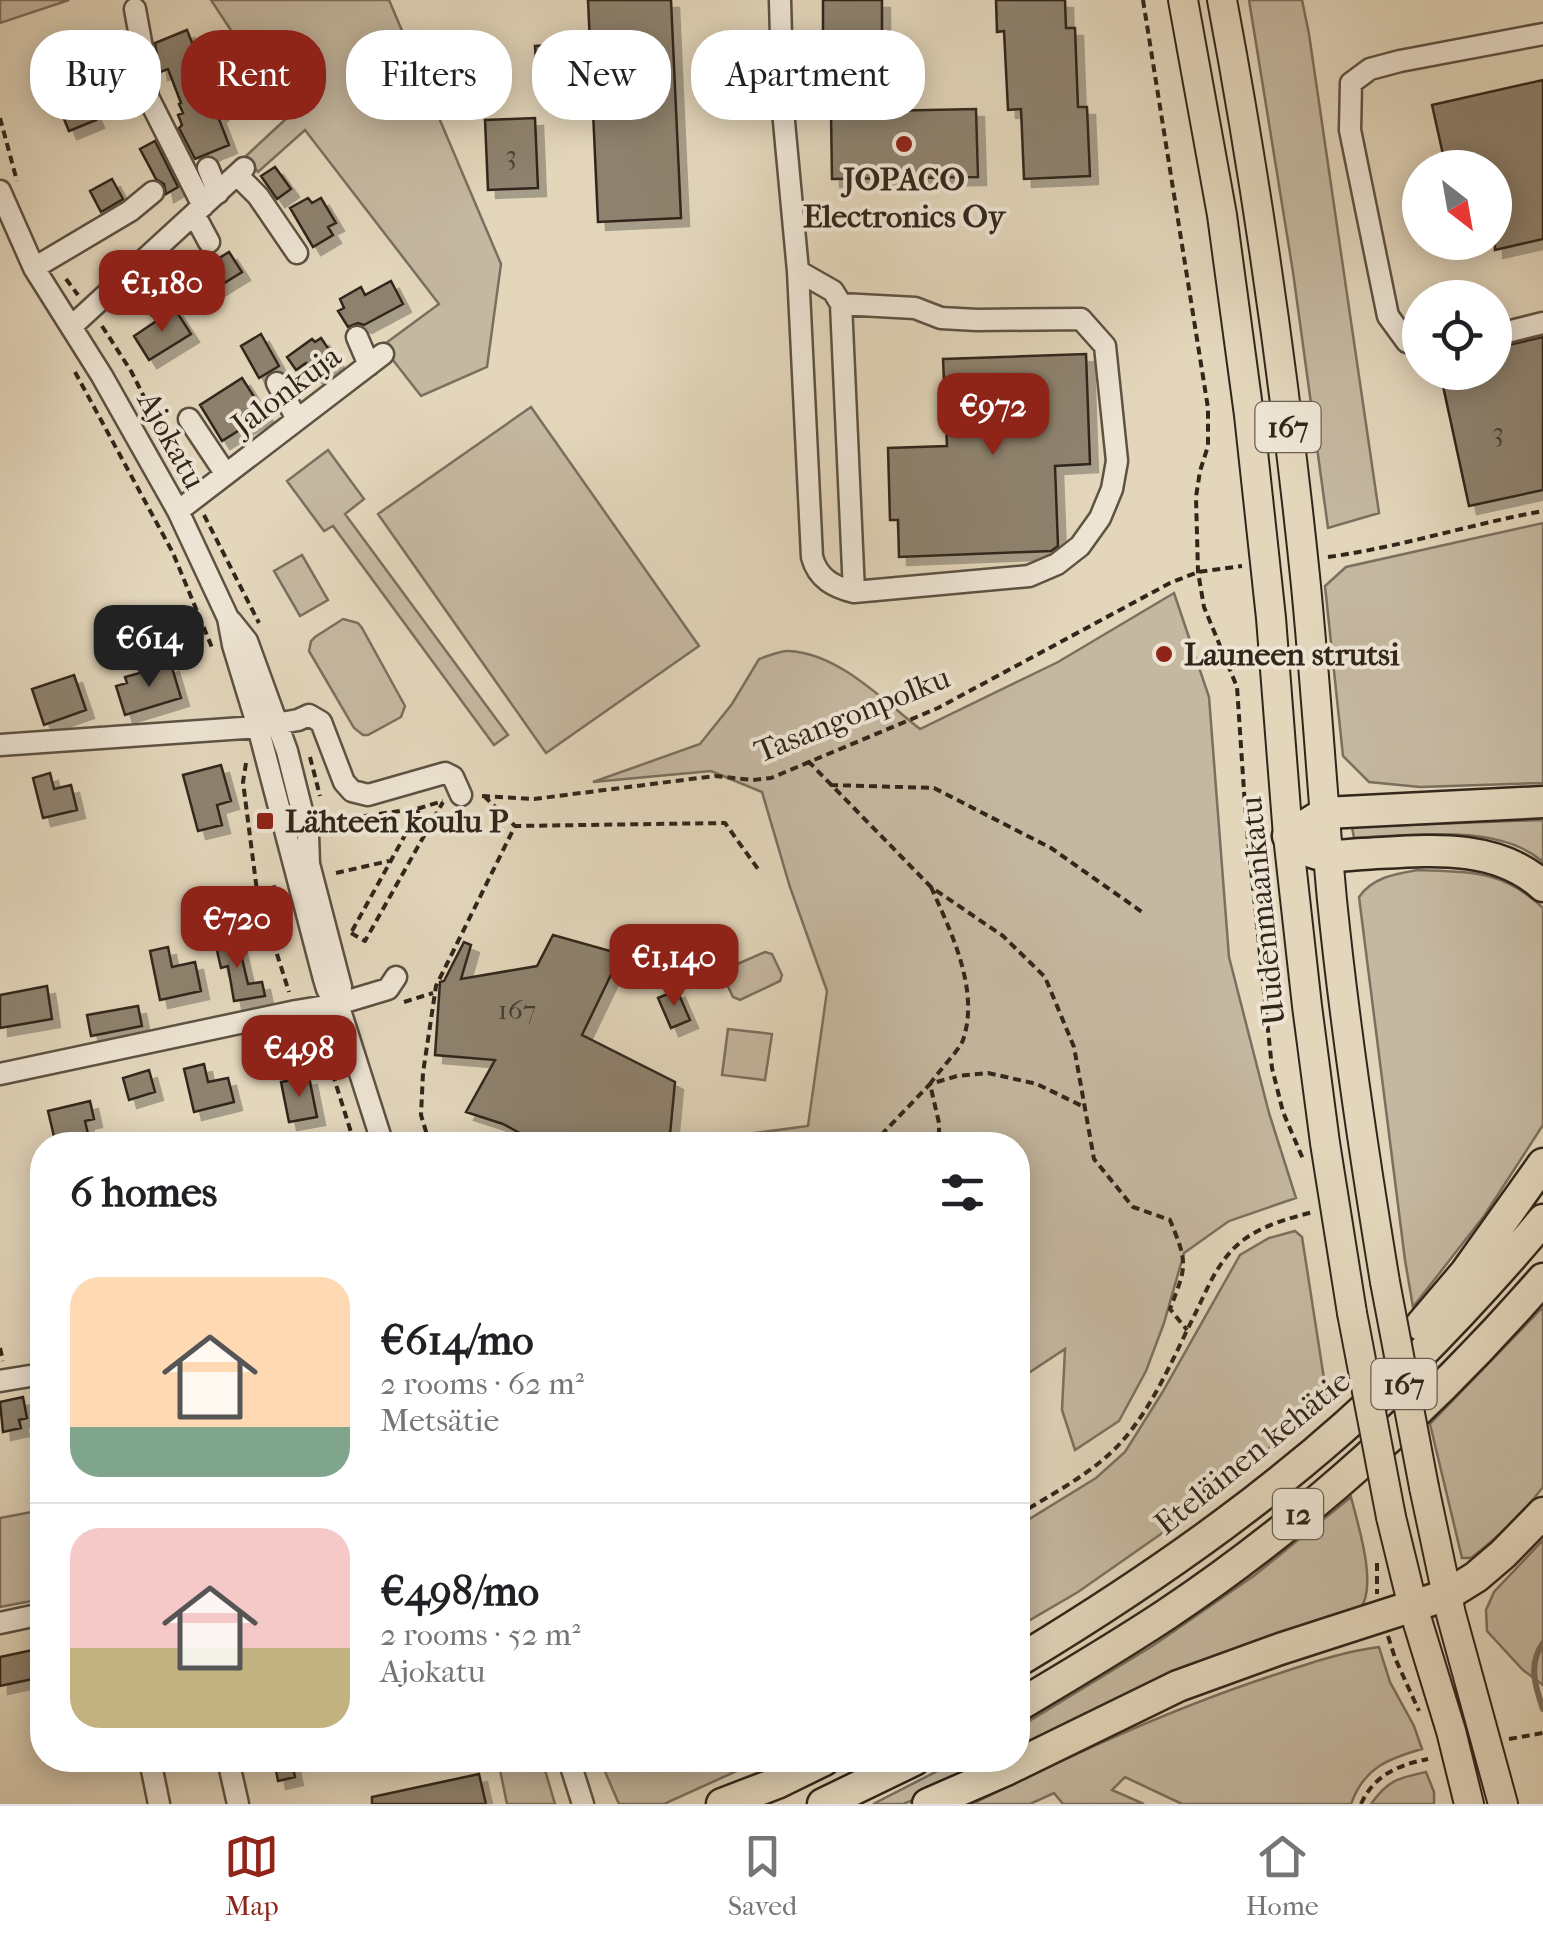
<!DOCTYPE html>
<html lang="en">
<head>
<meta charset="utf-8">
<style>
  :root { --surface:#fff; --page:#f6f6f6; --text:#202124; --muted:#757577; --line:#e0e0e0; --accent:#8f2418 }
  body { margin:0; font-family:"IM FELL French Canon",serif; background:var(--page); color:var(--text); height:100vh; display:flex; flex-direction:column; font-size:38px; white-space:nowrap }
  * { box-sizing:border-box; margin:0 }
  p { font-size:32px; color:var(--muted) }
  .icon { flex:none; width:55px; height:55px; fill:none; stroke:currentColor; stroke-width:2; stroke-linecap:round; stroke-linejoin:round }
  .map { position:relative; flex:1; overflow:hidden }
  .panel { position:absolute; left:30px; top:1132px; width:1000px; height:640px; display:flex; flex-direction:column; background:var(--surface); border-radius:40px; box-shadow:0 5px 25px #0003 }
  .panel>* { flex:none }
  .guide { position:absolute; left:30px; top:30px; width:1000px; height:90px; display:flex; gap:20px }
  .needle { width:65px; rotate:149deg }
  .tools { position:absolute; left:1402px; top:150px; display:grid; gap:20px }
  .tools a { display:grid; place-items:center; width:110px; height:110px; border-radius:50%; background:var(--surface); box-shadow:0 5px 25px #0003; font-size:50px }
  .price { position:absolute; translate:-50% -85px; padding:0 22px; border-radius:20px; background:var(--accent); color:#fff; font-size:32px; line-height:65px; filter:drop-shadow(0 2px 5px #0008) }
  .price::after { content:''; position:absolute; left:50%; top:60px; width:30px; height:22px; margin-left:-15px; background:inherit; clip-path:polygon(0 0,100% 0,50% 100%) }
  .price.active { background:#222; color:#fff }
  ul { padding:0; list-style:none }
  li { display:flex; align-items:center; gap:30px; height:250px; padding:0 40px }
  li+li { border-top:2px solid var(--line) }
  li span { display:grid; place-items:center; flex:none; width:280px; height:200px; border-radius:30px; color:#555 }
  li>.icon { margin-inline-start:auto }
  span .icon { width:120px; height:120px; fill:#fffc; stroke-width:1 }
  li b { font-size:42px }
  h2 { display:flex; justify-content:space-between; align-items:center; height:120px; padding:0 40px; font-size:42px }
  .pill { padding:0 35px; border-radius:40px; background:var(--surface); box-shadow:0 5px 25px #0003; font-size:35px; line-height:90px }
  .pill.active { background:var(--accent); color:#fff }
  .dock { display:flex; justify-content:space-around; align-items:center; height:140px; border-top:2px solid var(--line); background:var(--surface); font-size:28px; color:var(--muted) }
  .dock a { display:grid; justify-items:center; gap:5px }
  .dock .active { color:var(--accent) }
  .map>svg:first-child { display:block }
  .green { fill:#c5b8a0; stroke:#7c6f5e; stroke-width:2.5 }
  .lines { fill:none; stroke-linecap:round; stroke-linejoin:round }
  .stream { stroke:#786c5b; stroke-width:6 }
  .building { fill:#8e826e; stroke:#32261b; stroke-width:2.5; filter:url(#shadow) }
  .minor-casing { stroke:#5e5243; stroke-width:25 }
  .major-casing { stroke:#32261b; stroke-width:32 }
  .highway-casing { stroke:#32261b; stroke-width:35 }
  .path { stroke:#32261b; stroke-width:4; stroke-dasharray:8 5; stroke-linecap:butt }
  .minor { stroke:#ede4d3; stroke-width:20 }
  .major { stroke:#e3d6bb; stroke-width:28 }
  .highway { stroke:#e3d6bb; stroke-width:30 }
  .major-bridge-casing { stroke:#32261b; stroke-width:32; stroke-linecap:butt }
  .major-bridge { stroke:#e3d6bb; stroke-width:28 }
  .poi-dot { fill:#8f2418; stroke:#ede4d3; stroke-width:4 }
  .labels { text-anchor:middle; stroke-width:8; stroke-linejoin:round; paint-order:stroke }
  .number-label { font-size:28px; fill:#493d30 }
  .shield { fill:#ede4d3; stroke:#6a5f52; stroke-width:2.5 }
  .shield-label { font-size:30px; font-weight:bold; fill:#32261b }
  .poi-label { font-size:32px; font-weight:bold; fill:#32261b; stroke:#ede4d3; text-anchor:start }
  .street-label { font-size:32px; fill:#32261b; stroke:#ede4d3 }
</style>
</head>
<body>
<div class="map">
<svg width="1543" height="1804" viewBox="0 0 1543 1804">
  <defs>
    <filter id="shadow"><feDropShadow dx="8" dy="8" stdDeviation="0" flood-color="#0004"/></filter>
  </defs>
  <rect width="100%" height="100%" fill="#e3d6bb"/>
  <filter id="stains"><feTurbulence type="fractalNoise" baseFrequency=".002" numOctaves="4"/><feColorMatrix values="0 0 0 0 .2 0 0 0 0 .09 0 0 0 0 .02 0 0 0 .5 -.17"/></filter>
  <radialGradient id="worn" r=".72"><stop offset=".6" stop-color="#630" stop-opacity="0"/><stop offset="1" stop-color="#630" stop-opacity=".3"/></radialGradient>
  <path class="green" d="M0,0H69L0,23Z
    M211,0H389L501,264L487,367L421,396L382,346L439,304L305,130L258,172L246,156L288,117Z
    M1249,0H1302L1309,34L1379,513L1328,528L1293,272Z
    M531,407L699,646L546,753L378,514Z
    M328,450L364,499L345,514L508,735L494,745L333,526L324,531L287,481Z
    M1543,523V783L1420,787L1369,782L1343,756L1325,586L1346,567Z
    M302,555L328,600L300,616L274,571Z
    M1174,593L1209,697L1229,957L1269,1113L1296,1198L1229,1221L1184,1253L1164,1323L1146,1371L1119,1421L1075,1450L1062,1410L1065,1349L1018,1380V1145H736L733,1136L808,1126L827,991L790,887L762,792L711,771L593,782L700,744L732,704L759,659C768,656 781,650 790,651C839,654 883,700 920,729L1058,662Z
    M343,619L358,623L362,628L405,706L401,717L368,735H363L354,728L309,651L311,641L315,637Z
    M1543,820V862C1498,822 1410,836 1354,838L1352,827Z
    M1418,870C1470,872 1503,870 1543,908V1125L1484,1216L1413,1307L1405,1260L1359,897C1373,877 1395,874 1418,870Z
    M765,952L772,954L782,975L780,981L740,1000L733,997L723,976L726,969Z
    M728,1029L772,1034L765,1080L722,1075Z
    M1295,1231L1302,1237L1327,1398L1211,1499L1078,1592L1018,1627V1526L1096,1478L1125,1452L1162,1393L1240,1255L1269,1238Z
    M1543,1307V1487C1522,1515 1498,1537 1471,1558H1462L1430,1424Z
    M1351,1497C1358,1525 1378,1586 1360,1609L1018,1752V1728L1154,1645L1255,1575Z
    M42,1510V1599L0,1607V1518Z
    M1543,1540V1685L1523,1670L1487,1631L1486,1610L1494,1592Z
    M1379,1647L1390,1682L1414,1726L1422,1749C1387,1759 1364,1768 1351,1804H1182L1125,1777L1112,1790L1144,1804H1063L1054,1793L1030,1804H972C1069,1756 1166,1711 1268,1677C1305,1665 1340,1652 1379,1647Z
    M498,1760H542L555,1804H507Z
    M600,1760H761L664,1804H619Z
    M959,1760H1002L955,1784L903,1804H873Z
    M1426,1772L1434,1792V1804H1371C1388,1780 1398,1778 1426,1772Z"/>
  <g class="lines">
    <path class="stream" d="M1543,1643C1528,1664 1535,1686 1543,1709"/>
  </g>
  <path class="building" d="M588,0H671L681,218L598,222Z
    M823,0H882V64L823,65Z
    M996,0H1065L1066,28H1075L1078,107H1087L1090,176L1024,179L1021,109L1008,110L1004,31L997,32Z
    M187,30L220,113L217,114L229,145L195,159L179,128L182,125L178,115L183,113L179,104L181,103L168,69L160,72L155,43Z
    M553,45L555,75L537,76L535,46Z
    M76,73L96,120L69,131L49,83Z
    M1543,80V239L1495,250V168H1446L1432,105Z
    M976,109L978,177L832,179L831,112Z
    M535,118L538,188L488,190L485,120Z
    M155,141L178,187L166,194L164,184L156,179L140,149Z
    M275,167L291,189L277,199L261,176Z
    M112,179L123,199L101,212L90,191Z
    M308,198L312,203L321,198L336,223L328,227L333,235L313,247L290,208Z
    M229,252L242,272L213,290L200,270Z
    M172,263L189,290L175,299L158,272Z
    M391,281L403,304L364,325L358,323L348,327L338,311L344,308L340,299L361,287L365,295Z
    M175,309L191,334L149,360L134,336L158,320L167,318Z
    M261,334L279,366L259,378L241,346Z
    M1543,337V490L1469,506L1440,372H1495V348Z
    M321,338L336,360L327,366L331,370L317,379L306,363L296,370L287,357L312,339L315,342Z
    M1086,354L1090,464L1055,466L1058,546L1051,551L899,557L898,520H890L888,448L947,446L943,359Z
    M242,378L265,414L222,441L200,405Z
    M171,664L181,698L125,715L116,686L127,683L125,677Z
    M74,675L86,710L44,725L32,689Z
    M221,765L231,801L217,805L222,825L198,831L183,775Z
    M50,773L54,789L71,785L77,810L43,818L33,778Z
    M553,935L621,954L582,1035L675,1082L669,1145H524L527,1137L503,1124L466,1112L495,1060L435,1055L440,982L444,981L464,942L471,945L461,979L537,966Z
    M237,937L248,984L262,982L265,996L234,1001L228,966L221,968L215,942Z
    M168,947L172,967L195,962L201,991L160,1000L150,951Z
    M47,986L52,1019L0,1028V995Z
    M677,990L690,1020L671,1028L658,998Z
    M138,1006L142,1026L91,1036L87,1015Z
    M204,1064L208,1082L228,1078L234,1102L194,1112L184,1069Z
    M149,1070L155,1092L129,1100L123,1078Z
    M309,1077L317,1117L289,1122L281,1082Z
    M90,1101L94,1119L85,1121L89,1138L56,1145L48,1111Z
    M23,1397L27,1418L19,1420L21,1428L3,1432L0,1402Z
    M42,1648V1677L0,1686V1657Z
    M274,1760H291L295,1777L278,1781Z
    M479,1774L486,1804H372V1797Z"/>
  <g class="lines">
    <g class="minor-casing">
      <path id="minor" d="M780,0L783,111L798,271
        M135,9L145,64L148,97L203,206
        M208,168L218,193
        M237,175L258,196L297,253
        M0,191L34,268L102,376L178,511L228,618L233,645L258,727L324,979L327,989L338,1004L383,1145
        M194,214L209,242
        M34,268L130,211L153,192
        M135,269L159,307
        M798,271L833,291L841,304L915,308L941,318L977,320L1081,319L1105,346L1117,461L1112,489L1100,518L1080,546L1057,564L1029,576L854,592C834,587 818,579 812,557Z
        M841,304L854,592
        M72,326L244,168
        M1495,335L1543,323
        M357,337L369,365
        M1420,345L1407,342L1388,316L1350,130L1351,83L1370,69L1400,61L1543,34
        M277,383L297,419
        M189,419L225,473
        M178,511L383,354
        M231,621L247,641L287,751L308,835L309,864L341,987L338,1004
        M0,745L258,727L298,720L309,715L321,722L344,782L352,791L368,795L445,773L453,777L461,795
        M0,1074L296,1011L338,1004L388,989L396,977
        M0,1381L42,1374
        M0,1623L42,1614
        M150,1760L159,1804
        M228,1760L238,1804
        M569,1760L583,1804"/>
    </g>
    <g class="major-casing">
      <path id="major" d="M1183,0L1222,215L1249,415L1271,618L1288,836L1307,1006L1325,1143L1352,1313
        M1222,0C1258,191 1285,383 1305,576C1316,684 1322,792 1332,900C1345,1028 1364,1155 1385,1282
        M1424,1487L1451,1614L1503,1804
        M1391,1517L1413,1607L1451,1731L1469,1804"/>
    </g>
    <g class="highway-casing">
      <path id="highway" d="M1543,802L1325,813L1288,836C1294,840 1301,847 1307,850C1324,859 1344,855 1362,854C1423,851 1494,841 1543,886
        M1421,1325L1466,1272L1543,1164
        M1018,1661C1157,1577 1293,1482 1408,1367C1454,1321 1502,1269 1543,1220
        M1018,1706C1068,1676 1119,1646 1167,1614C1305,1522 1435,1403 1543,1279
        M722,1804L777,1783L824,1760
        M823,1804L914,1760
        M928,1804L1006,1770L1178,1686L1280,1649L1447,1595L1476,1577L1503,1554L1543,1513"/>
    </g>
    <path class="path" d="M1143,0L1208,408V446L1200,471L1196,497L1198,572L1204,607L1237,687L1246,821L1272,1068L1283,1112L1303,1159
      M0,118L17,181
      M66,279L78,295
      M102,326L131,371L186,480
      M75,372L173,553L213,650
      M204,515L259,623
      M1328,557C1401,547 1471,524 1543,511
      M310,757L320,796
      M808,761L931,887L1003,936L1045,977L1074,1047L1094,1159L1133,1207L1170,1220C1188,1264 1187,1265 1170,1309L1187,1330
      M246,763L243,782L257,891L289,992
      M830,785L934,788L1051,848L1142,912
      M482,796L534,799L715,776L753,780L771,778L938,708L1170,583L1198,572L1242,566
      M484,796L515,826
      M379,814L420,808L443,801
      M326,826L370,815
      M336,873L389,861
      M931,887C951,932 980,990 963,1040C961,1048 937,1073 930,1084L939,1123V1145
      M257,891L276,887
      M352,931L420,808
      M351,933L365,941L443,802
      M404,1002L433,993
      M317,1024L355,1145
      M430,1145L421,1115L423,1073L436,986L515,826L725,823L758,869
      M861,1145L878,1144L884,1132L930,1084L957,1076L988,1073L1037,1084L1084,1107
      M0,1348L3,1361
      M1018,1515C1053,1493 1096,1472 1124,1439C1155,1403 1175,1354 1196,1312C1208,1287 1219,1259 1242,1241C1261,1226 1289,1218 1313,1212
      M1377,1563V1594
      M1388,1636L1395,1658L1419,1711
      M1509,1739L1543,1733
      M1361,1804C1374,1775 1398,1765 1428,1759"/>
    <use href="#minor" class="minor"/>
    <use href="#major" class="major"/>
    <use href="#highway" class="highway"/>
    <g class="major-bridge-casing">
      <path id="major-bridge" d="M1385,1282L1424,1487
        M1352,1313L1391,1517"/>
    </g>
    <use href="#major-bridge" class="major-bridge"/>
  </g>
  <g class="poi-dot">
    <circle cx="904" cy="144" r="10"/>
    <circle cx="1164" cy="654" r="10"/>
    <rect x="255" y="811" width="20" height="20" rx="5"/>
  </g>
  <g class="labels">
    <g class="number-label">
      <text x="511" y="164">3</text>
      <text x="1498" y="441">3</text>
      <text x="517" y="1019">167</text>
    </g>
    <g class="shield">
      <rect x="1255.5" y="402" width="65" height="50" rx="8"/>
      <rect x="1371.5" y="1359" width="65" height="50" rx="8"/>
      <rect x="1273" y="1489" width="50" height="50" rx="8"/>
    </g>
    <g class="shield-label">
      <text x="1288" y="437">167</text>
      <text x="1404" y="1394">167</text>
      <text x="1298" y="1524">12</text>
    </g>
    <g class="poi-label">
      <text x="904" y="190" text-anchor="middle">JOPACO<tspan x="904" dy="37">Electronics Oy</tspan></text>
      <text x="1184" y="665">Launeen strutsi</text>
      <text x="285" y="832">Lähteen koulu P</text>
    </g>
    <g class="street-label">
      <text transform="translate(286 390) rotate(-37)" y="11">Jalonkuja</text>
      <text transform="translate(172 440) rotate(61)" y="11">Ajokatu</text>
      <text transform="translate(852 714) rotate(-22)" y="11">Tasangonpolku</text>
      <text transform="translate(1262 911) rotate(-96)" y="11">Uudenmaankatu</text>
      <text transform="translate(1252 1452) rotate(-39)" y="11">Eteläinen kehätie</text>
    </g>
  </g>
  <rect width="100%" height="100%" filter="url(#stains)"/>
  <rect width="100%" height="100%" fill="url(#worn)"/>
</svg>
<div class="tools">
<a><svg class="needle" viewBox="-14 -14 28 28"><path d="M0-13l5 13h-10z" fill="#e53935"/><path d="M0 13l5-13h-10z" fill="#757577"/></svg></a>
<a><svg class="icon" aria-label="locate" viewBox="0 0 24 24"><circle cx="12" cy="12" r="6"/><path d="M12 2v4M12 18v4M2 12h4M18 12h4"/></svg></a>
</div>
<b class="price" style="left:162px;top:335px">€1,180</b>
<b class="price" style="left:993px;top:458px">€972</b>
<b class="price active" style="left:149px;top:690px">€614</b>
<b class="price" style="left:237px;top:971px">€720</b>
<b class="price" style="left:674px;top:1009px">€1,140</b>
<b class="price" style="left:299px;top:1100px">€498</b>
<div class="guide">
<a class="pill">Buy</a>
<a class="pill active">Rent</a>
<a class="pill">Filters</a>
<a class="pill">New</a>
<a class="pill">Apartment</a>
</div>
<section class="panel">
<h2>6 homes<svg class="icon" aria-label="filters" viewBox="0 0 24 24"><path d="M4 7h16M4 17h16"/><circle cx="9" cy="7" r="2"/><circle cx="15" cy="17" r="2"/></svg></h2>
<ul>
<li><span style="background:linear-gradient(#ffd9b3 75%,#7fa58c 0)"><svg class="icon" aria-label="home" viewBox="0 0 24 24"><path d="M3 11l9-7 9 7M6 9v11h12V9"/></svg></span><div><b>€614/mo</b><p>2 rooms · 62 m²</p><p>Metsätie</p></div></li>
<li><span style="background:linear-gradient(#f6c9c9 60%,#c2b280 0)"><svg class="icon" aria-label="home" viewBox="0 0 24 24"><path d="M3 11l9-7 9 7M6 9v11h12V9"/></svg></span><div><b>€498/mo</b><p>2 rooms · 52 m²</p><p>Ajokatu</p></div></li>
</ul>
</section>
</div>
<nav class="dock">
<a class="active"><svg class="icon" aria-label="map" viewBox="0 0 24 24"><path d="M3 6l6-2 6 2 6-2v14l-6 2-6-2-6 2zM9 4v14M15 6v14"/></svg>Map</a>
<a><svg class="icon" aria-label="saved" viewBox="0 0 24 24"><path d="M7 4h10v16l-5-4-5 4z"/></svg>Saved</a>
<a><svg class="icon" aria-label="home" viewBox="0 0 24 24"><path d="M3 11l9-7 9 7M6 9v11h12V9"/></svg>Home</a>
</nav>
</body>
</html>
